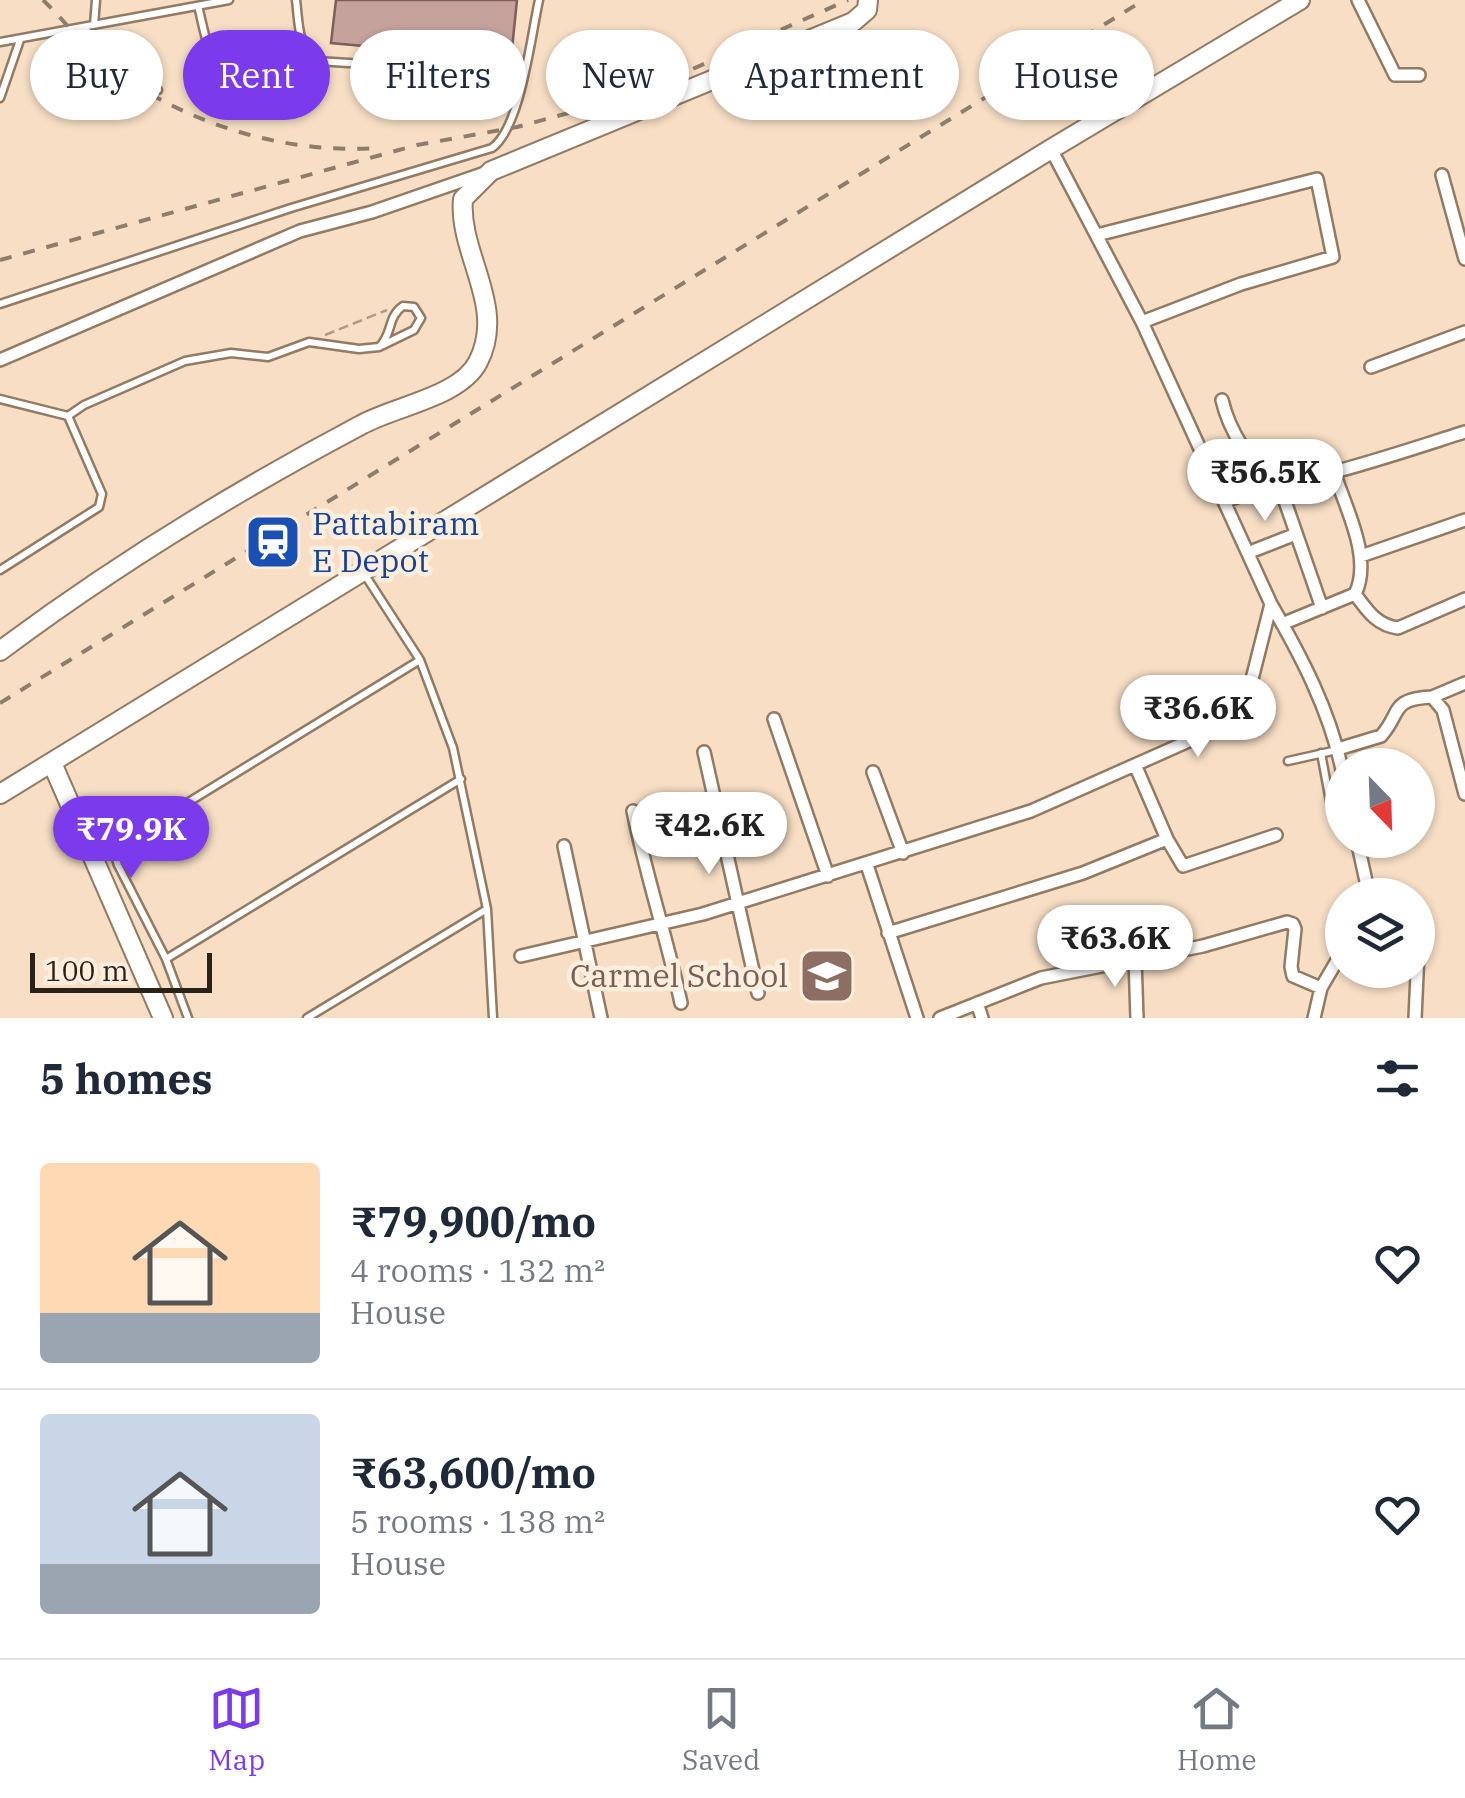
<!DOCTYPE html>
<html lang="en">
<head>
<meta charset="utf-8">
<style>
  :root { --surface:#fff; --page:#f6f6f7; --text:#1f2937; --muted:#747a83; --line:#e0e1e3; --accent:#7c3aed }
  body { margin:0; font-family:"IBM Plex Serif",serif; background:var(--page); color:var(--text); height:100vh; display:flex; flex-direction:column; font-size:38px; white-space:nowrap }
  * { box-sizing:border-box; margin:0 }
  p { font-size:32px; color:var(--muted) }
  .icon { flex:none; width:55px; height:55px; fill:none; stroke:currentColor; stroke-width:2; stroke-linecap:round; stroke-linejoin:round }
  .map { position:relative; height:1018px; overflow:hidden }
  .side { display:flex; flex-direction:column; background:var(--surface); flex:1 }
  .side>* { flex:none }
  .banner { position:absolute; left:30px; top:30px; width:1405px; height:90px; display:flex; gap:20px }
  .needle { width:65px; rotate:157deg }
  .fabs { position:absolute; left:1325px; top:748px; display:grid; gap:20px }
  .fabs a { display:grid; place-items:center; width:110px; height:110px; border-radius:50%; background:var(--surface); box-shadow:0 2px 8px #0004; font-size:50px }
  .scale { position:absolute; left:30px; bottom:25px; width:182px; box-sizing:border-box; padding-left:10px; border:5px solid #2a2118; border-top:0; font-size:28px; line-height:35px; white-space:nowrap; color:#2a2118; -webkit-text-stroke:8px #fdeede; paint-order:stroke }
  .price { position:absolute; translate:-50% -85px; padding:0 22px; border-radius:35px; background:#fff; color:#222; font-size:32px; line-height:65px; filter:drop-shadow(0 2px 5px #0008) }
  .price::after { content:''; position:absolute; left:50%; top:60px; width:30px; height:22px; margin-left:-15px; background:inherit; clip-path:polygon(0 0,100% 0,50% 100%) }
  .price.active { background:var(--accent); color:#fff }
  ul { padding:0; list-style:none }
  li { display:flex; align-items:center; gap:30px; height:250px; padding:0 40px }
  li+li { border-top:2px solid var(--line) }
  li span { display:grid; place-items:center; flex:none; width:280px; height:200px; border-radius:10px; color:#555 }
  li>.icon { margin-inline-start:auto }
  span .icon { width:120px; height:120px; fill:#fffc; stroke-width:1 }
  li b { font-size:42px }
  h2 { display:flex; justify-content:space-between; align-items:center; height:120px; padding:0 40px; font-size:42px }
  .tag { padding:0 35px; border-radius:45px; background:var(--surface); box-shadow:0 2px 8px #0004; font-size:35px; line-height:90px }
  .tag.active { background:var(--accent); color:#fff }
  .dock { display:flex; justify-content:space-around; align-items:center; height:140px; border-top:2px solid var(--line); background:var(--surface); font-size:28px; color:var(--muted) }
  .dock a { display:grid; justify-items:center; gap:5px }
  .dock .active { color:var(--accent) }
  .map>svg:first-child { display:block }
  .building { fill:#c6a29d; stroke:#7f5f5a; stroke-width:2.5 }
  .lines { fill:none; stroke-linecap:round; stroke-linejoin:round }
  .lane-casing { stroke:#917b64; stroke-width:11 }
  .street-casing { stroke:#917b64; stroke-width:16 }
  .secondary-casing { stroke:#917b64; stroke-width:22 }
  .path { stroke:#ad9a87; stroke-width:2.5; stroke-dasharray:10 5; stroke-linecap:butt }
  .lane { stroke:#fff; stroke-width:6 }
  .street { stroke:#fff; stroke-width:11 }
  .secondary { stroke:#fff; stroke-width:18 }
  .rail { stroke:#8d7d6c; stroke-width:4; stroke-dasharray:12 12; stroke-linecap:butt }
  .labels { text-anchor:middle; stroke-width:9; stroke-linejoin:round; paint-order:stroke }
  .transit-label { font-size:32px; fill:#164399; stroke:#fdeede; text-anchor:start }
  .education-label { font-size:32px; fill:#785e54; stroke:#fdeede; text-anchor:end }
</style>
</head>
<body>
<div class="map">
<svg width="1465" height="1018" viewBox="0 0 1465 1018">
  <rect width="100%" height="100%" fill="#f7dec5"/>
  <path class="building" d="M336,0H517L511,59L331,43Z"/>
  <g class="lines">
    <g class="lane-casing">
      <path id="lane" d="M296,0C299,23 297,46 317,61L476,71
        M198,6C203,24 206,52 220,66C245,92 284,69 307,53
        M94,25L96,0
        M84,28L119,63L158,90
        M0,42L229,0
        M0,98L20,40
        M0,304L291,208L492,148C521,127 531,36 539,0
        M0,399L68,416L102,494L99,507L0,570
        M68,416L84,405L185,361L231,353L268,357L309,342L359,349L379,347L414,330L421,318L414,307L403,306C387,317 393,334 379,347
        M365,575L420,660L453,748L487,909L493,1018
        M1321,753L1332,812L1342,815
        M1288,761L1337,750
        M166,959L461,779
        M188,1018L166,959L118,865L115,856L117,846L420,660
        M307,1018L487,909"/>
    </g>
    <g class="street-casing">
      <path id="street" d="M1358,0L1395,75H1419
        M1442,175L1465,259
        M1097,235L1317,179L1333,257L1241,284L1142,322
        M0,360L300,231L372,212L482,174
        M1371,367L1465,332
        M1222,400C1228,426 1251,471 1278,481C1298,488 1435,441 1465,432
        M1226,501L1278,481L1322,608
        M1250,552L1296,534
        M1361,556L1465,520
        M1355,594C1367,610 1376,625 1398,628L1465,599
        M1271,604C1301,656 1330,711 1342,770
        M1282,624L1355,594C1373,558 1345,507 1334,472
        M1432,697L1465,683
        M774,719L828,876
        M1338,749L1381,736C1402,713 1389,699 1432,697L1443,710L1465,794
        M704,752L758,993
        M1136,767L1167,839L1183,866L1276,835
        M873,772L903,853
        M633,811C646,876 667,938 681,1003
        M1357,840L1369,895
        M564,846L601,1018
        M867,865L917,1018
        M888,933L1083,873L1167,839
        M521,956L703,914L1031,811L1209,732L1251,683L1271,604L1142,322L1051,149
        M1135,959L1137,1018
        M977,1003L982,1018
        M940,1018L1041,978L1203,946L1287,922L1293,924L1295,929L1291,967L1293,976L1321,988
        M1314,1018L1321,988L1342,952
        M1415,1018L1418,953"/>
    </g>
    <g class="secondary-casing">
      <path id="secondary" d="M0,651C111,568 238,490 361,425C395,406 460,397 478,362C507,306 458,254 463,199L491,171L853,22L867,10L868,0
        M52,763L163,1018
        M0,794L1051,149L1300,0"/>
    </g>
    <path class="path" d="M325,335L387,310"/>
    <use href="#lane" class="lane"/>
    <use href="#street" class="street"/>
    <use href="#secondary" class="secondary"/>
    <path class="rail" d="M43,0C68,24 92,57 121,76C195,126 287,154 377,148
      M0,260L417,145L517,127L609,102L688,71L848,0
      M0,703L1144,0"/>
  </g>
  <defs>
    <g id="station-square" transform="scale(2.875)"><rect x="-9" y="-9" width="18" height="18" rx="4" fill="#1a4fb4" stroke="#fdeede"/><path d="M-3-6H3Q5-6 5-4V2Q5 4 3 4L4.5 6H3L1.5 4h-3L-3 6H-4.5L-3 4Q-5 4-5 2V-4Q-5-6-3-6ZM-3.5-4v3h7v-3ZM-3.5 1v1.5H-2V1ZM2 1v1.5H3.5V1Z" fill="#fff"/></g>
    <g id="school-square" transform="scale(2.875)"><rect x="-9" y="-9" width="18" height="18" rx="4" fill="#8d6e63" stroke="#fdeede"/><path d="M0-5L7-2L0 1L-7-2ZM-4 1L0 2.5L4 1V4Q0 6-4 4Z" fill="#fff"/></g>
  </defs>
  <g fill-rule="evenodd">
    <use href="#station-square" x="273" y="542"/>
    <use href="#school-square" x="827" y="976"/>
  </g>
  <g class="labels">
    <g class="transit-label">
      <text x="312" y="535">Pattabiram<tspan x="312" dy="37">E Depot</tspan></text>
    </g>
    <g class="education-label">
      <text x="788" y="987">Carmel School</text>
    </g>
  </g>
</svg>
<div class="fabs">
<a><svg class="needle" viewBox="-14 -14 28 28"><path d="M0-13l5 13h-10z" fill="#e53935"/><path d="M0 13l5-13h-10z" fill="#747a83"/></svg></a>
<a><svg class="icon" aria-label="layers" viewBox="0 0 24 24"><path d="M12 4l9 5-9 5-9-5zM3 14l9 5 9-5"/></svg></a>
</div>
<div class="scale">100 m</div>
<b class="price" style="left:1265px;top:524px">₹56.5K</b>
<b class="price" style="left:1198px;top:760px">₹36.6K</b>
<b class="price" style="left:709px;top:877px">₹42.6K</b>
<b class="price active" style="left:131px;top:881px">₹79.9K</b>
<b class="price" style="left:1115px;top:990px">₹63.6K</b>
<div class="banner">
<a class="tag">Buy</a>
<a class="tag active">Rent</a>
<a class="tag">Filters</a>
<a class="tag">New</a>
<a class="tag">Apartment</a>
<a class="tag">House</a>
</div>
</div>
<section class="side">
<h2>5 homes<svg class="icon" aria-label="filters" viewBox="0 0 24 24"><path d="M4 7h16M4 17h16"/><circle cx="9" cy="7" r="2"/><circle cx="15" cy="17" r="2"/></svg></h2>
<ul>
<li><span style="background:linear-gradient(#ffd9b3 75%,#9aa5b1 0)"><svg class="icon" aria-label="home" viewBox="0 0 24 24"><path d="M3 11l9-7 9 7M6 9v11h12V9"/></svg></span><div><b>₹79,900/mo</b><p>4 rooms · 132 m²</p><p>House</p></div><svg class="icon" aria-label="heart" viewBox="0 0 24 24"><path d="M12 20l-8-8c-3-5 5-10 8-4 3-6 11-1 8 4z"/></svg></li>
<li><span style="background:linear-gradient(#c9d6e8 75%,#9aa5b1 0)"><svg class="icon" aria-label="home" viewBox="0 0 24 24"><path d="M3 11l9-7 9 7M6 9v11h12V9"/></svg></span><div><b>₹63,600/mo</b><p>5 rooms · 138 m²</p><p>House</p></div><svg class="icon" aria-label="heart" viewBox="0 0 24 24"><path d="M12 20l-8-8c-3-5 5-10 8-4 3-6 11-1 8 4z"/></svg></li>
</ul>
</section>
<nav class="dock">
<a class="active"><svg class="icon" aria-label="map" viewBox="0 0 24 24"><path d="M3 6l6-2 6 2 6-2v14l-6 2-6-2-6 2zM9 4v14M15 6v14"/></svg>Map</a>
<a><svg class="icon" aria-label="saved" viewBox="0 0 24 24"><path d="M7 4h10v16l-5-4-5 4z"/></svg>Saved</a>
<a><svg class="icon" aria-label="home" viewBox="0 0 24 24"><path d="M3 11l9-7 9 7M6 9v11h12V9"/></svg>Home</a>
</nav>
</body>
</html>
